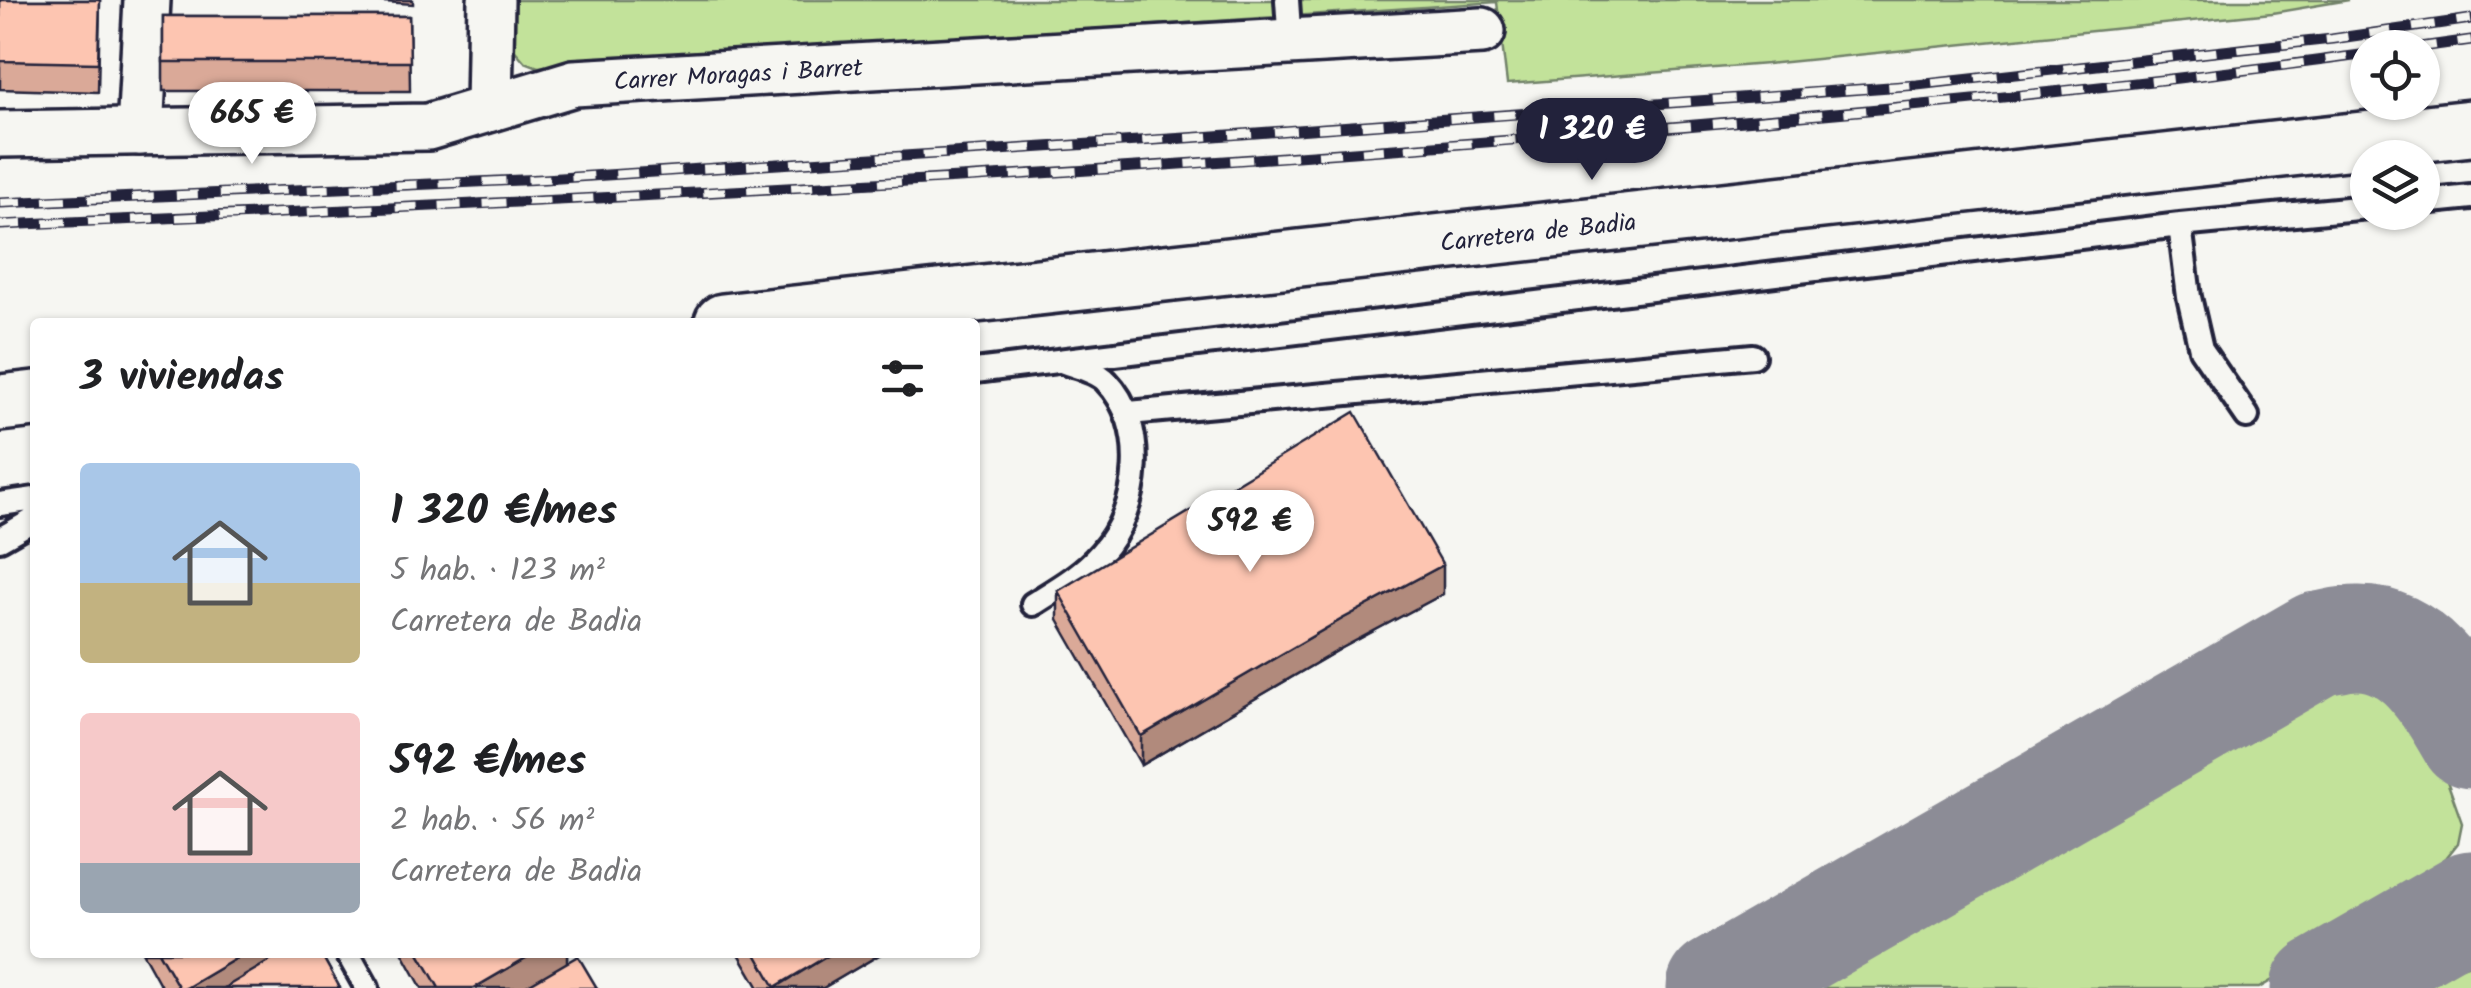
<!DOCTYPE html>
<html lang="es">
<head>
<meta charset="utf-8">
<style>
  :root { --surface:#fff; --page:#f6f6f6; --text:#202124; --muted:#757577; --accent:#22223b }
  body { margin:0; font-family:Kalam,sans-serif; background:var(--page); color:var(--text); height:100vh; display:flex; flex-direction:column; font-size:38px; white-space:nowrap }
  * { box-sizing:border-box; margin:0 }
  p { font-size:32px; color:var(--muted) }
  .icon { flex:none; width:55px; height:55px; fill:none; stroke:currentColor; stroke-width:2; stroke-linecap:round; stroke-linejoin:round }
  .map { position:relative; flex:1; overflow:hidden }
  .side { position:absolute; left:30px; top:318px; width:950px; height:640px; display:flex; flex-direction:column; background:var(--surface); border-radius:10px; box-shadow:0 2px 8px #0004 }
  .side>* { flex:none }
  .fabs { position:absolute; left:2350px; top:30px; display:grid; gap:20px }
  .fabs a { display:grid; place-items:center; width:90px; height:90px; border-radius:50%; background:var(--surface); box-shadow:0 2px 8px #0004; font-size:50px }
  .price { position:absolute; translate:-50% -85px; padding:0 22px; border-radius:35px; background:#fff; color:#222; font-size:32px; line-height:65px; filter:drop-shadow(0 2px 5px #0008) }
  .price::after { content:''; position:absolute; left:50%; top:60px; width:30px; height:22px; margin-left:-15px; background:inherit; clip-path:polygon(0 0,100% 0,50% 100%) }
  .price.selected { background:var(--accent); color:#fff }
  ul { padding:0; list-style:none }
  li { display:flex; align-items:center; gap:30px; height:250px; padding:0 50px }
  li span { display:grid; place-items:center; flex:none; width:280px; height:200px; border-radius:10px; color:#555 }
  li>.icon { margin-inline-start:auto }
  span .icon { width:120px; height:120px; fill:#fffc; stroke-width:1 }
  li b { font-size:42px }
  h2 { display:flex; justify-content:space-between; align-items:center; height:120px; padding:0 50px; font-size:42px }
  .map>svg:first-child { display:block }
  .green { fill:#c2e29a; stroke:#72826a; stroke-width:2.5 }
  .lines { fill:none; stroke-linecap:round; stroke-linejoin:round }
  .taxiway { stroke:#8c8c96; stroke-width:105 }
  .service-casing { stroke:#22223b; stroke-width:30 }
  .minor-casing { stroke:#22223b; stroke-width:52 }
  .tertiary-casing { stroke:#22223b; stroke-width:62 }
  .service { stroke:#f6f6f2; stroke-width:22 }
  .minor { stroke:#f6f6f2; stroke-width:45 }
  .tertiary { stroke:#f6f6f2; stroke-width:55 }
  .rail-casing { stroke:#22223b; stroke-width:11 }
  .rail { stroke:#f6f6f2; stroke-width:8; stroke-dasharray:22; stroke-linecap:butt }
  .wall { fill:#daa998; stroke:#22223b; stroke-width:2.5 }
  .shaded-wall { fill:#b18a7c; stroke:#22223b; stroke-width:2.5 }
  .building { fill:#fdc5b1; stroke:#22223b; stroke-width:2.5 }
  .labels { text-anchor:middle; stroke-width:8; stroke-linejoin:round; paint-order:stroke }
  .street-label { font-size:25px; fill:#22223b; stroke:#f6f6f2 }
</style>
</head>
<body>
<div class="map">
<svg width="2471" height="988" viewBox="0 0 2471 988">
  <rect width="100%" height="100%" fill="#f6f6f2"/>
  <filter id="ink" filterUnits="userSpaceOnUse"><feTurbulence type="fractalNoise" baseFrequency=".01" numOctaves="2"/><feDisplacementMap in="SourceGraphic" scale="20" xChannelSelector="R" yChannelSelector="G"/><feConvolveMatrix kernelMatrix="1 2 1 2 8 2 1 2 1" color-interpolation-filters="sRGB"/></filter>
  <g filter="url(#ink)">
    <path class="green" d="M511,0H2349L2272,13L1767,64L1507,84L1497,2L538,67L525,62L511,46Z
      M2362,685L2389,696L2430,747L2446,778L2462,823L2458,843L2446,858L2367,924L2259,988H1784L2252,718L2309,696Z
      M2470,964L2471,988H2403Z"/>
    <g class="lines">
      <path class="taxiway" d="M1719,988L2318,644C2331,642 2344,638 2357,638C2414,637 2446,693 2471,736
        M2323,988L2471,903"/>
      <g class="service-casing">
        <path id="service" d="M1287,0L1290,45
          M2422,202L2471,197
          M2180,225L2189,297L2201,349L2247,416
          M975,371L2180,225L2368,207
          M1129,413L1753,356
          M0,504L35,499
          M0,539L35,519
          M1033,604C1057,589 1082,575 1101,553C1141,509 1149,425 1106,381C1097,371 1077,367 1064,362
          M347,952L367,988"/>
      </g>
      <g class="minor-casing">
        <g id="minor">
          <path d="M489,107L491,0"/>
          <path d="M140,132L147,0"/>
          <path id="s1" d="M0,134L428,127L574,83L1482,31"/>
        </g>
      </g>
      <g class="tertiary-casing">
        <g id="tertiary">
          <path id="s2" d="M723,322L2471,128"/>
          <path d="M0,403L35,399"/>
        </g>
      </g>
      <use href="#service" class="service"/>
      <use href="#minor" class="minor"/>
      <use href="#tertiary" class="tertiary"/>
      <g class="rail-casing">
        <path id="rail" d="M2414,48L2471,40
          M0,203L544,179L1201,137L1917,85L2332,39L2471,19
          M0,225C513,204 1025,179 1537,138C1814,116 2092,92 2368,54"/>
      </g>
      <use href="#rail" class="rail"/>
    </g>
    <path class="wall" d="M0,0H100L98,92L0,89Z
      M353,0H413V4Z
      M163,16H409L410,91H163Z
      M1058,591L1443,594L1342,648L1141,765L1058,620Z
      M142,952H320L340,988H162Z
      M402,952H567V963L597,988H422Z
      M738,952H884L823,988H759Z"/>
    <path class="shaded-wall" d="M1443,565V594L1342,648L1141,765V736L1342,619Z
      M247,952H297L235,988H186Z
      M536,952H567V963L524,988H474Z
      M834,952H884L823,988H775Z"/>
    <path class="building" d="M0,0H100L98,63L0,61Z
      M163,16H409L410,62H163Z
      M1355,412L1443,565L1342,619L1141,736L1058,591Z
      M158,952H247L186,988H179Z
      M285,952H320L340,988H224Z
      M418,952H536L474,988H439Z
      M755,952H834L775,987Z
      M578,956L597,988H523Z"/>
  </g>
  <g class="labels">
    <g class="street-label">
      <text dy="9" stroke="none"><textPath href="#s1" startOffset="745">Carrer Moragas i Barret</textPath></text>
      <text dy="9" stroke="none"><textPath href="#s2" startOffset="820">Carretera de Badia</textPath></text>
    </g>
  </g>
</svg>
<div class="fabs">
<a><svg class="icon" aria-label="locate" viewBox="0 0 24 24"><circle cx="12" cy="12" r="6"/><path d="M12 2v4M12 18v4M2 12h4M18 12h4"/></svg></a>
<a><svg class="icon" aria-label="layers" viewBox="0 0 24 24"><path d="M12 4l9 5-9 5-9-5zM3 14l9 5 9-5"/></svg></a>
</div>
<b class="price" style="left:252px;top:167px">665 €</b>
<b class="price selected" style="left:1592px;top:183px">1 320 €</b>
<b class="price" style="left:1250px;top:575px">592 €</b>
<section class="side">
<h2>3 viviendas<svg class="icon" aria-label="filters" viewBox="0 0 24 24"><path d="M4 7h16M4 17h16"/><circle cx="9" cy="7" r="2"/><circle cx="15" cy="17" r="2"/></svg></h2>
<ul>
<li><span style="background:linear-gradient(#a9c7e8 60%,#c2b280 0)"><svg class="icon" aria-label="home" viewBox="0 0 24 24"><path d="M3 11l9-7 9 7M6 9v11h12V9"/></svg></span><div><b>1 320 €/mes</b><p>5 hab. · 123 m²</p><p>Carretera de Badia</p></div></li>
<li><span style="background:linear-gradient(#f6c9c9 75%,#9aa5b1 0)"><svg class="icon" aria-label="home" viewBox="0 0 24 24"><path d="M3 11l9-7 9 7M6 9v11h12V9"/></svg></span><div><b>592 €/mes</b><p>2 hab. · 56 m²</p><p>Carretera de Badia</p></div></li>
</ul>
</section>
</div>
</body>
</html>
